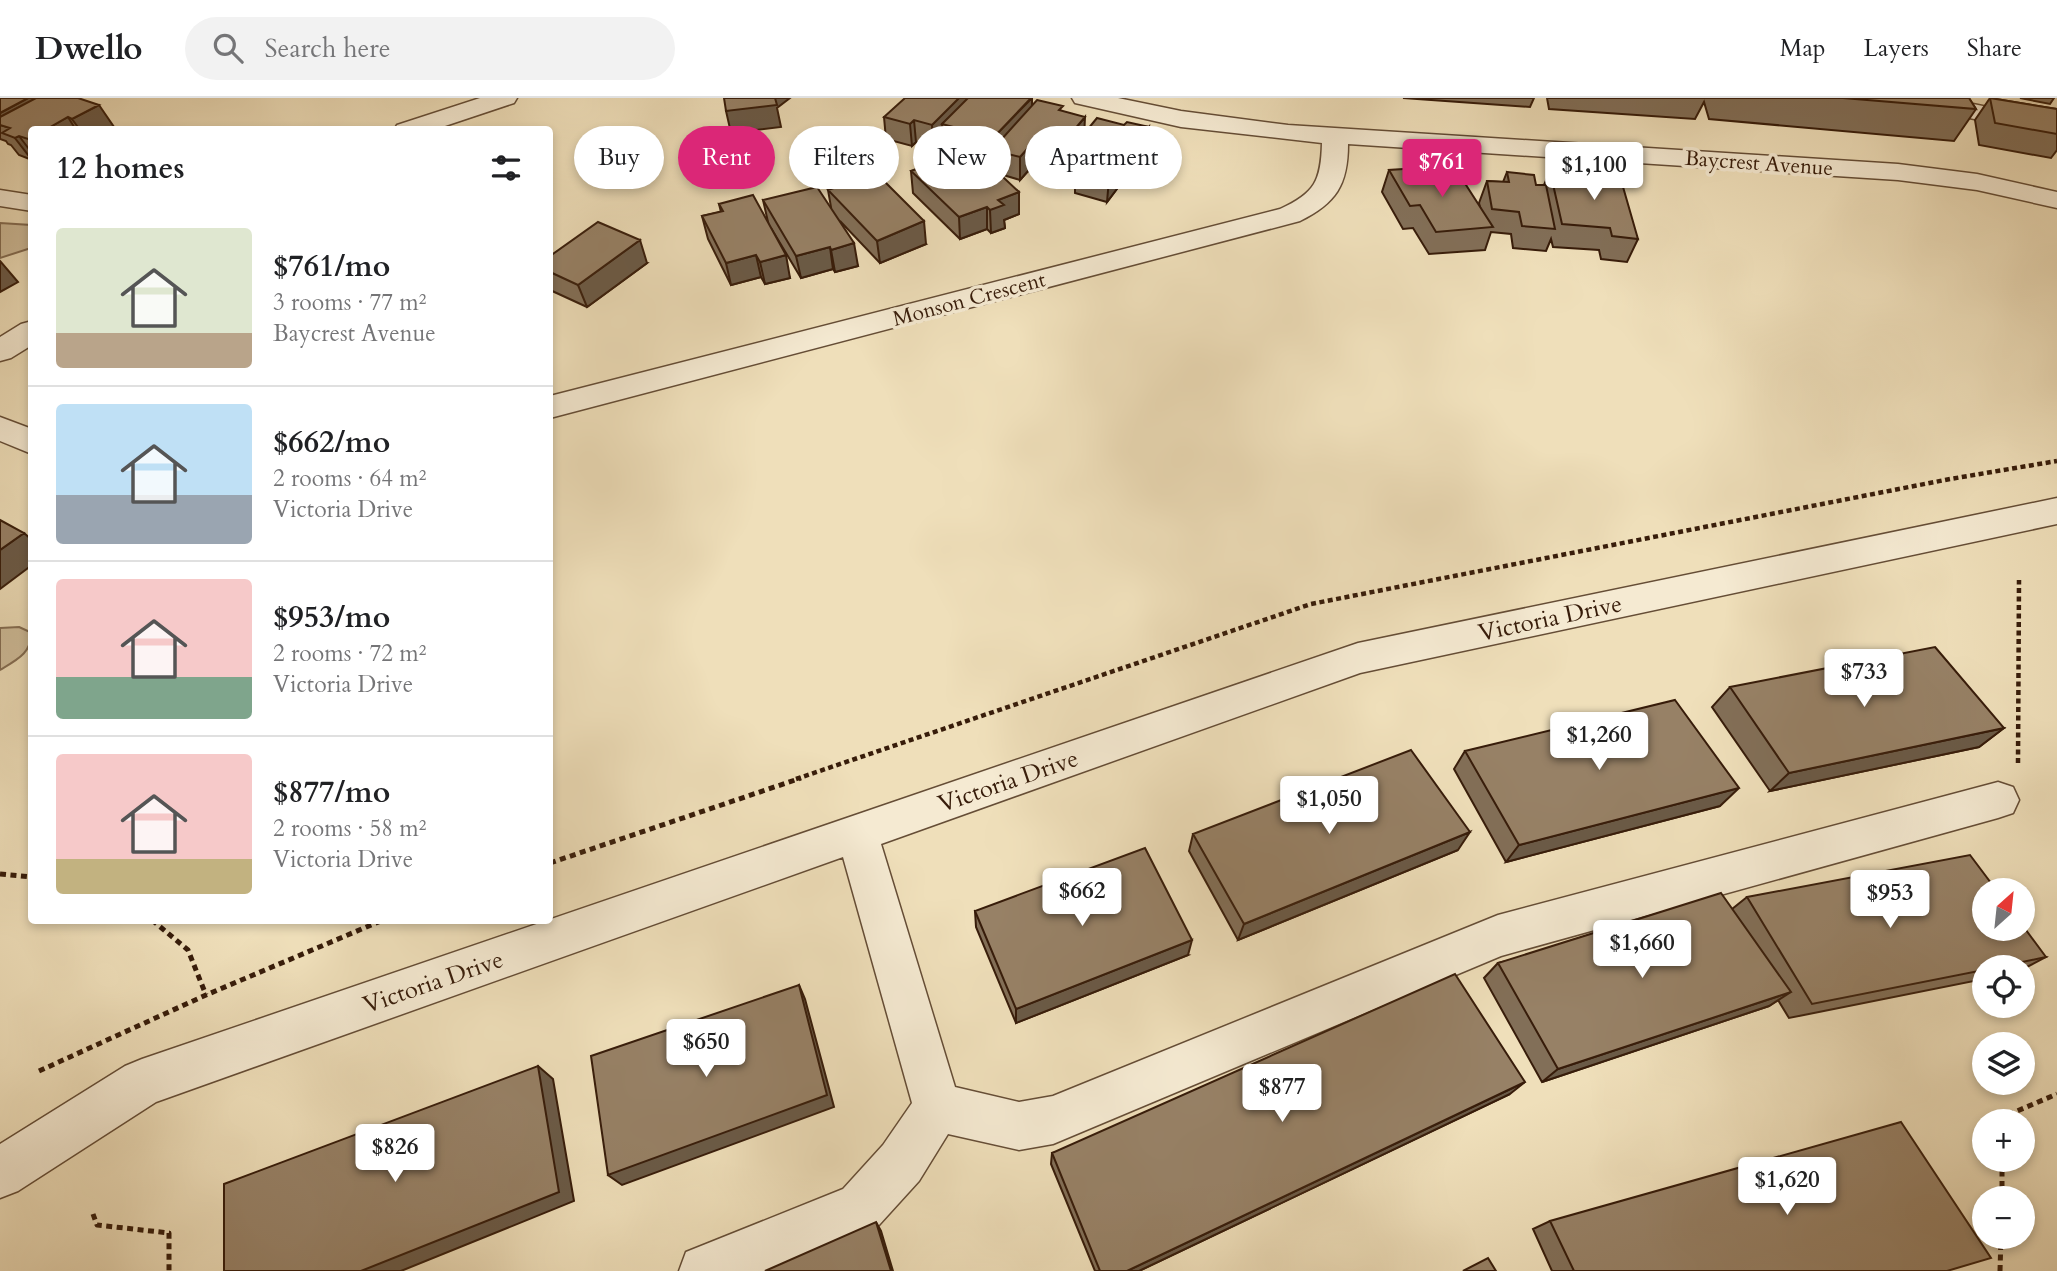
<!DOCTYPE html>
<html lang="en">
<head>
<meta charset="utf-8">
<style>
  :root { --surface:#fff; --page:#f2f2f2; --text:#202124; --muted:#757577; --line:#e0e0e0; --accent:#db2777 }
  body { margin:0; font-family:Cardo,serif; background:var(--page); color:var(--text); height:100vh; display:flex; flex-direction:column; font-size:26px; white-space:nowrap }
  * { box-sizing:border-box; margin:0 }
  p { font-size:23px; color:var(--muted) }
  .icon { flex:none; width:38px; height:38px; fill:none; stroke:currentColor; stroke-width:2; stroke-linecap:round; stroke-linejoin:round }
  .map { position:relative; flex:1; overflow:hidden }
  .drawer { position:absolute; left:28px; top:28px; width:525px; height:798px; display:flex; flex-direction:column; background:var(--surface); border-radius:7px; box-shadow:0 4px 10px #0003 }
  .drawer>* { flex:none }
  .banner { position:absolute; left:574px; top:28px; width:665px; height:63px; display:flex; gap:14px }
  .needle { width:46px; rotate:27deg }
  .buttons { position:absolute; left:1972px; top:780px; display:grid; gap:14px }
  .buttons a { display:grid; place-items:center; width:63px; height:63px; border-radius:50%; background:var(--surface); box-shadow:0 4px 10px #0003; font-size:35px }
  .price { position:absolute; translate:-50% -60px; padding:0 16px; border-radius:7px; background:#fff; color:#222; font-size:23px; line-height:46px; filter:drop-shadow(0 2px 4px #0008) }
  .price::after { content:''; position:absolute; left:50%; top:42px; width:21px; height:16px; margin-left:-10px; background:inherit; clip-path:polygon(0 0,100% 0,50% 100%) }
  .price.selected { background:var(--accent); color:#fff }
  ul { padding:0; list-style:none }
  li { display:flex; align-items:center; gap:21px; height:175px; padding:0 28px }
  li+li { border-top:2px solid var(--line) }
  li span { display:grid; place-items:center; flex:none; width:196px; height:140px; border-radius:7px; color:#555 }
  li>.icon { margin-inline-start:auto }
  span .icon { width:84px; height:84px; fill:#fffc; stroke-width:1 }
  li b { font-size:30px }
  h2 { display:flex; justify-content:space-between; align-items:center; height:84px; padding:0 28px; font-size:30px }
  .chip { padding:0 24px; border-radius:32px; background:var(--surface); box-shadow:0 4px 10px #0003; font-size:24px; line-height:63px }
  .chip.selected { background:var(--accent); color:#fff }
  header { display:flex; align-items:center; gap:42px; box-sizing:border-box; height:98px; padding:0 35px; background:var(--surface); border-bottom:2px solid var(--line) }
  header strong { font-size:33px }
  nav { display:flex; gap:38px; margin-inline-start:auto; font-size:24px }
  .search { width:490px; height:63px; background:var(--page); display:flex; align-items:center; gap:18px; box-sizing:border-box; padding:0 24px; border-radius:38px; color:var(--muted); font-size:26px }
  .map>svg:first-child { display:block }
  .green { fill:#d0be9c; stroke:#846d53; stroke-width:2 }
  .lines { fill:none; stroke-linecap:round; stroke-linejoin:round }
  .minor-casing { stroke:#654d36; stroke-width:3 }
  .path-far1 { stroke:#371c0a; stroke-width:4.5; stroke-dasharray:5 3.5; stroke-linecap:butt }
  .path { stroke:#371c0a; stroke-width:5; stroke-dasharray:6 4.5; stroke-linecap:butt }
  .minor { fill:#f5ead2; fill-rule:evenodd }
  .wall { fill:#826f58; stroke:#371c0a; stroke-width:2 }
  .shaded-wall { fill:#6a5a47; stroke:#371c0a; stroke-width:2 }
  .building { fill:#978166; stroke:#371c0a; stroke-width:2 }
  .labels { text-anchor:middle; stroke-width:7; stroke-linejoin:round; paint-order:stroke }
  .far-street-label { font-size:21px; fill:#371c0a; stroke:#f5ead2 }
  .street-label { font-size:24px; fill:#371c0a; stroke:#f5ead2 }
</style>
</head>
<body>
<header>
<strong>Dwello</strong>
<div class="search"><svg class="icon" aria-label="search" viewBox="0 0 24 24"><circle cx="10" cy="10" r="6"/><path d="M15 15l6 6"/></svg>Search here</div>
<nav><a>Map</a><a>Layers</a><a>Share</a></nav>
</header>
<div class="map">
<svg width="2057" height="1173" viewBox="0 0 2057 1173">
  <rect width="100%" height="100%" fill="#efdfba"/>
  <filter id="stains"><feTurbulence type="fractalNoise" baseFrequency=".00286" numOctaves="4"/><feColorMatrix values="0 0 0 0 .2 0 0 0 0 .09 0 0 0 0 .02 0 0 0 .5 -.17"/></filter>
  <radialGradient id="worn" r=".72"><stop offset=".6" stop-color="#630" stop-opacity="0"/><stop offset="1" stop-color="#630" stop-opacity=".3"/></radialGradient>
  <path class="green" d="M0,125L31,127V150L0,160Z
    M19,529L30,534C34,554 15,563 0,572V530Z"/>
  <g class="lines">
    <g class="minor-casing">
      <path id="minor" d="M480,0H517L514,5L433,32H394L397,27Z
        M1072,0H1118L1181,13L1288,27L1898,66L1977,76L2057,94V110L1977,92L1898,82L1348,46C1348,87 1336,105 1300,123L550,320V298L1280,111C1315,95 1321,83 1322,45L1181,29L1075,5Z
        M1895,0H1944L2041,20L2045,25L2041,30L2032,33L1907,7L1898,5Z
        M0,92L32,97V113L0,108Z
        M32,223V247L11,260L0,263V239L21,226Z
        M0,319L32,331V356L0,343Z
        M2057,400V426L1360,575L881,746L955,989L1019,1004L1053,998L1498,817L1998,684L2013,689L2019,702L2013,715L1998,720L1501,858L1053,1046L1019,1052L948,1036L919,1083L879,1127L768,1173H679L686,1154L843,1091L883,1047L912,1005L843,759L156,1004L18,1093L0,1100V1046L125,968L142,961L1358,545Z"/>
    </g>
    <path class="path-far1" d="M2018,665L2019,482
      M796,681L1311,506L1950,381L2057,363"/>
    <path class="path" d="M550,765L801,680
      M0,776L32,779
      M152,822L188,852L206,897
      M39,973L206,897L383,822
      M2003,1024V1019L2057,996
      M2002,1062V1101
      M93,1116L97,1127L169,1135V1173
      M2000,1173L2001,1139"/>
    <use href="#minor" class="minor"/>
  </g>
  <path class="wall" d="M0,0L114,29L109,32H32V62L19,57L11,47L8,46L6,43L0,41Z
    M1032,0V7L1062,13L1084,36L1124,27L1149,29L1147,51L1107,104L1075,95V85L1064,82V64L1052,79L1028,73L1020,82L993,74L992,62L985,60L980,66L956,60V52L944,48L943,39L933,49L916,44L912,48L886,41L884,19Z
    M1403,0H1534L1530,9Z
    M1547,0H1969L1976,11L1954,43L1709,21L1704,4L1695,21L1549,11Z
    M1990,0L2057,11V52L2051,60L1979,47L1975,22Z
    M2020,0H2054L2050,6Z
    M947,65L965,68L983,76L999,80L1019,94V116L1004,122L1005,130L991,135L987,131L960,141L913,95L911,73Z
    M1389,72L1423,76L1480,109L1479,105L1487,83L1503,84L1507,74L1536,87H1544L1550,73L1638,141L1627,164L1601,161L1599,152L1553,149L1551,141L1546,153L1513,150L1511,136L1491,134L1485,152L1429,156L1413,130L1403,131L1382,94Z
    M828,92L926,146L880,165L840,123L858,168L835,174L833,171L801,180L771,130L790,180L765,186L761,179L731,187L708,141L702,118L721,114L719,106L768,124L763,102L831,109Z
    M550,158L647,165L587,209L550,192Z
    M1730,589L2004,630L1979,649L1770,693L1712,609Z
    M1465,653L1720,708L1506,764L1454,671Z
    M1193,736L1458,752L1238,842L1189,753Z
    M1747,799L2046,859L2023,871V870H1984V881L1789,920L1778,902L1769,908L1542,984L1484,880L1498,865L1732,811Z
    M975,813L1188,857L1016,925L976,829Z
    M1510,996L1139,1173H1095L1051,1066L1052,1055Z
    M1550,1123L1947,1173H1552L1533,1131Z"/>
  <path class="shaded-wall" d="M28,0H52L10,30L0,27V15Z
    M775,0H790L777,10L781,29L731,35L726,13Z
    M959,0H971L942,26L943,39L933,49L932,27Z
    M1032,0V21L994,52L993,40Z
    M99,7L114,29L109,32H80L72,21Z
    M68,19L76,32H45Z
    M1085,19L1084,41L1065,59L1064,64L1052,79L1053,57Z
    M914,22L916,44L912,48L910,26Z
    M1149,29L1147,51L1107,104L1109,81Z
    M19,38L32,55V62L15,40Z
    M985,38V60L980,66L979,44Z
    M1028,50V73L1020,82V59Z
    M1019,94V116L1004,122L1005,130L991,135L990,112L998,102Z
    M987,109V131L960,141L959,119Z
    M924,123L926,146L880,165L877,143Z
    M640,142L647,165L587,209L578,187Z
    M854,145L858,168L835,174L831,152Z
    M830,149L833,171L801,180L796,158Z
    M756,157L761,179L731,187L726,165Z
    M786,157L790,180L765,186L760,164Z
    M0,163L18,184L0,194Z
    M24,435L32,442V467L0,491V452Z
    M2004,630L1979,649L1770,693L1789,675Z
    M1739,690L1720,708L1506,764L1519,747Z
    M1470,734L1458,752L1238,842L1244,826Z
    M1192,842L1188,857L1016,925V911Z
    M799,887L805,901L834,1009L622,1087L608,1077Z
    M1791,894L1769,908L1542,984L1558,971Z
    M538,968L553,981L574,1103L401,1173H361Z
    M1525,984L1510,996L1139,1173H1127Z
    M876,1124L881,1133L893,1173H891Z"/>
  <path class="building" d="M0,0H28L0,15Z
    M36,0H78L99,7L72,21L68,19L45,32H32V39L28,41L19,38L15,40L2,35L10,30L0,27V19Z
    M724,0H775L777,7L726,13Z
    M905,0H959L932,27L914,22L910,26L884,19Z
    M968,0H1031L993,40L985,38L979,44L955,37L961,31L942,26Z
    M1843,0H1969L1976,11Z
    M1990,0L2057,11V36L1995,25Z
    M1037,2L1063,8L1059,12L1085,19L1053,57L1028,50L1020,59L992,52Z
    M1097,20L1124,27L1127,24L1149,29L1109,81L1075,72L1082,64L1065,59Z
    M944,61L947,65L958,61L965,68L972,65L983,76L990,73L999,80L1003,79L1019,94L998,102L1004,107L990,112L987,109L959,119L911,73Z
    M1419,70L1423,76L1457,73L1493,129L1436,134L1420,107L1410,108L1389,72Z
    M1550,73L1619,75L1638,141L1612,138L1610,130L1562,126Z
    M1507,74L1534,77L1536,87H1546L1555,131L1522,128L1519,114L1492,111L1487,83L1509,84Z
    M876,75L924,123L877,143L828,92Z
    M817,89L854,145L831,152L830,149L796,158L763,102Z
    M753,97L786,157L760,164L756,157L726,165L702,118L723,113L719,106Z
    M598,124L640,142L578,187L550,174V158Z
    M0,422L24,435L0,452Z
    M1935,549L2004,630L1789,675L1730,589Z
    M1675,602L1739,690L1519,747L1465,653Z
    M1411,652L1470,734L1244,826L1193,736Z
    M1145,750L1192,842L1016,911L975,813Z
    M1970,757L1997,793H1984V831H2023V828L2046,859L1994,870H1984V872L1812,906L1747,799Z
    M1721,795L1791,894L1558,971L1498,865Z
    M1455,876L1525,984L1127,1173H1100L1052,1055Z
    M799,887L827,997L608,1077L591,958Z
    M538,968L559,1094L361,1173H224V1086Z
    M1901,1024L1991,1160L1947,1173H1574L1550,1123Z
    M876,1124L891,1173H765Z
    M1488,1160L1496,1173H1463Z"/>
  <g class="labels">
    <g class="far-street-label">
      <text transform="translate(1759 65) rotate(4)" y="7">Baycrest Avenue</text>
      <text transform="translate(969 201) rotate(-15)" y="7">Monson Crescent</text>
    </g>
    <g class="street-label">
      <text transform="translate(1550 520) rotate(-12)" y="8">Victoria Drive</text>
      <text transform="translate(1008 683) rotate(-19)" y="8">Victoria Drive</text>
      <text transform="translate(433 884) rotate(-19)" y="8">Victoria Drive</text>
    </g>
  </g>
  <rect width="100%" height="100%" filter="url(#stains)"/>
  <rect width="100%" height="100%" fill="url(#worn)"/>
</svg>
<div class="buttons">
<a><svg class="needle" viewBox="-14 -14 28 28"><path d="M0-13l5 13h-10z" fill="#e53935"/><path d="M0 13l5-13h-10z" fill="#757577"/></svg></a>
<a><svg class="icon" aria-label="locate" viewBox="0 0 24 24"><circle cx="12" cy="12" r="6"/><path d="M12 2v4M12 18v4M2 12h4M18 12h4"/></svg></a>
<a><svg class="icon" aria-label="layers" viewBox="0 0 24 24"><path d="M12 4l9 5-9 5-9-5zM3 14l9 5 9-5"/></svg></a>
<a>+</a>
<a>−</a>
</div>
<b class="price selected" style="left:1442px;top:101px">$761</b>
<b class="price" style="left:1594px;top:104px">$1,100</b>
<b class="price" style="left:1864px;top:611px">$733</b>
<b class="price" style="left:1599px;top:674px">$1,260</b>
<b class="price" style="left:1329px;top:738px">$1,050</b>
<b class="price" style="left:1082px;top:830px">$662</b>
<b class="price" style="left:1890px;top:832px">$953</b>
<b class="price" style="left:1642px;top:882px">$1,660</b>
<b class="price" style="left:706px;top:981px">$650</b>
<b class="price" style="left:1282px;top:1026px">$877</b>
<b class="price" style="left:395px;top:1086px">$826</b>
<b class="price" style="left:1787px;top:1119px">$1,620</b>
<div class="banner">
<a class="chip">Buy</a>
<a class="chip selected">Rent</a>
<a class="chip">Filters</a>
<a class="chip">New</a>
<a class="chip">Apartment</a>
</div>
<section class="drawer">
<h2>12 homes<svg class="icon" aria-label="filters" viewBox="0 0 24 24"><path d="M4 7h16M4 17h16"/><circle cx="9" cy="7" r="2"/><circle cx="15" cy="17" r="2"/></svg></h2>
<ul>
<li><span style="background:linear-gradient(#dfe7d0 75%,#b9a48a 0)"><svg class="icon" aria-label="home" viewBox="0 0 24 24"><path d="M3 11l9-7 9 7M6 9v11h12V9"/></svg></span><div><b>$761/mo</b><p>3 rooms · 77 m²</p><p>Baycrest Avenue</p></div></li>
<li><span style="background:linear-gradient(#bfe0f5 65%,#9aa5b1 0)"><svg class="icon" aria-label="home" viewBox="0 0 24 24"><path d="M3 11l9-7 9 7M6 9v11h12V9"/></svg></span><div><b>$662/mo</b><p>2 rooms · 64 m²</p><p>Victoria Drive</p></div></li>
<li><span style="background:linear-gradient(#f6c9c9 70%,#7fa58c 0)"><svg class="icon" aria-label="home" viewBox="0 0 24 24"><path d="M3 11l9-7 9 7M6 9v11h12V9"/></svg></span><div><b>$953/mo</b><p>2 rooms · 72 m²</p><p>Victoria Drive</p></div></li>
<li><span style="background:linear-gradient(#f6c9c9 75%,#c2b280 0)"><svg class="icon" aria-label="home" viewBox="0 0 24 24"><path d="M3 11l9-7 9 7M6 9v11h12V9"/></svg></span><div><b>$877/mo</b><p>2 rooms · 58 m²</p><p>Victoria Drive</p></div></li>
</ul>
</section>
</div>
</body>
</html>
